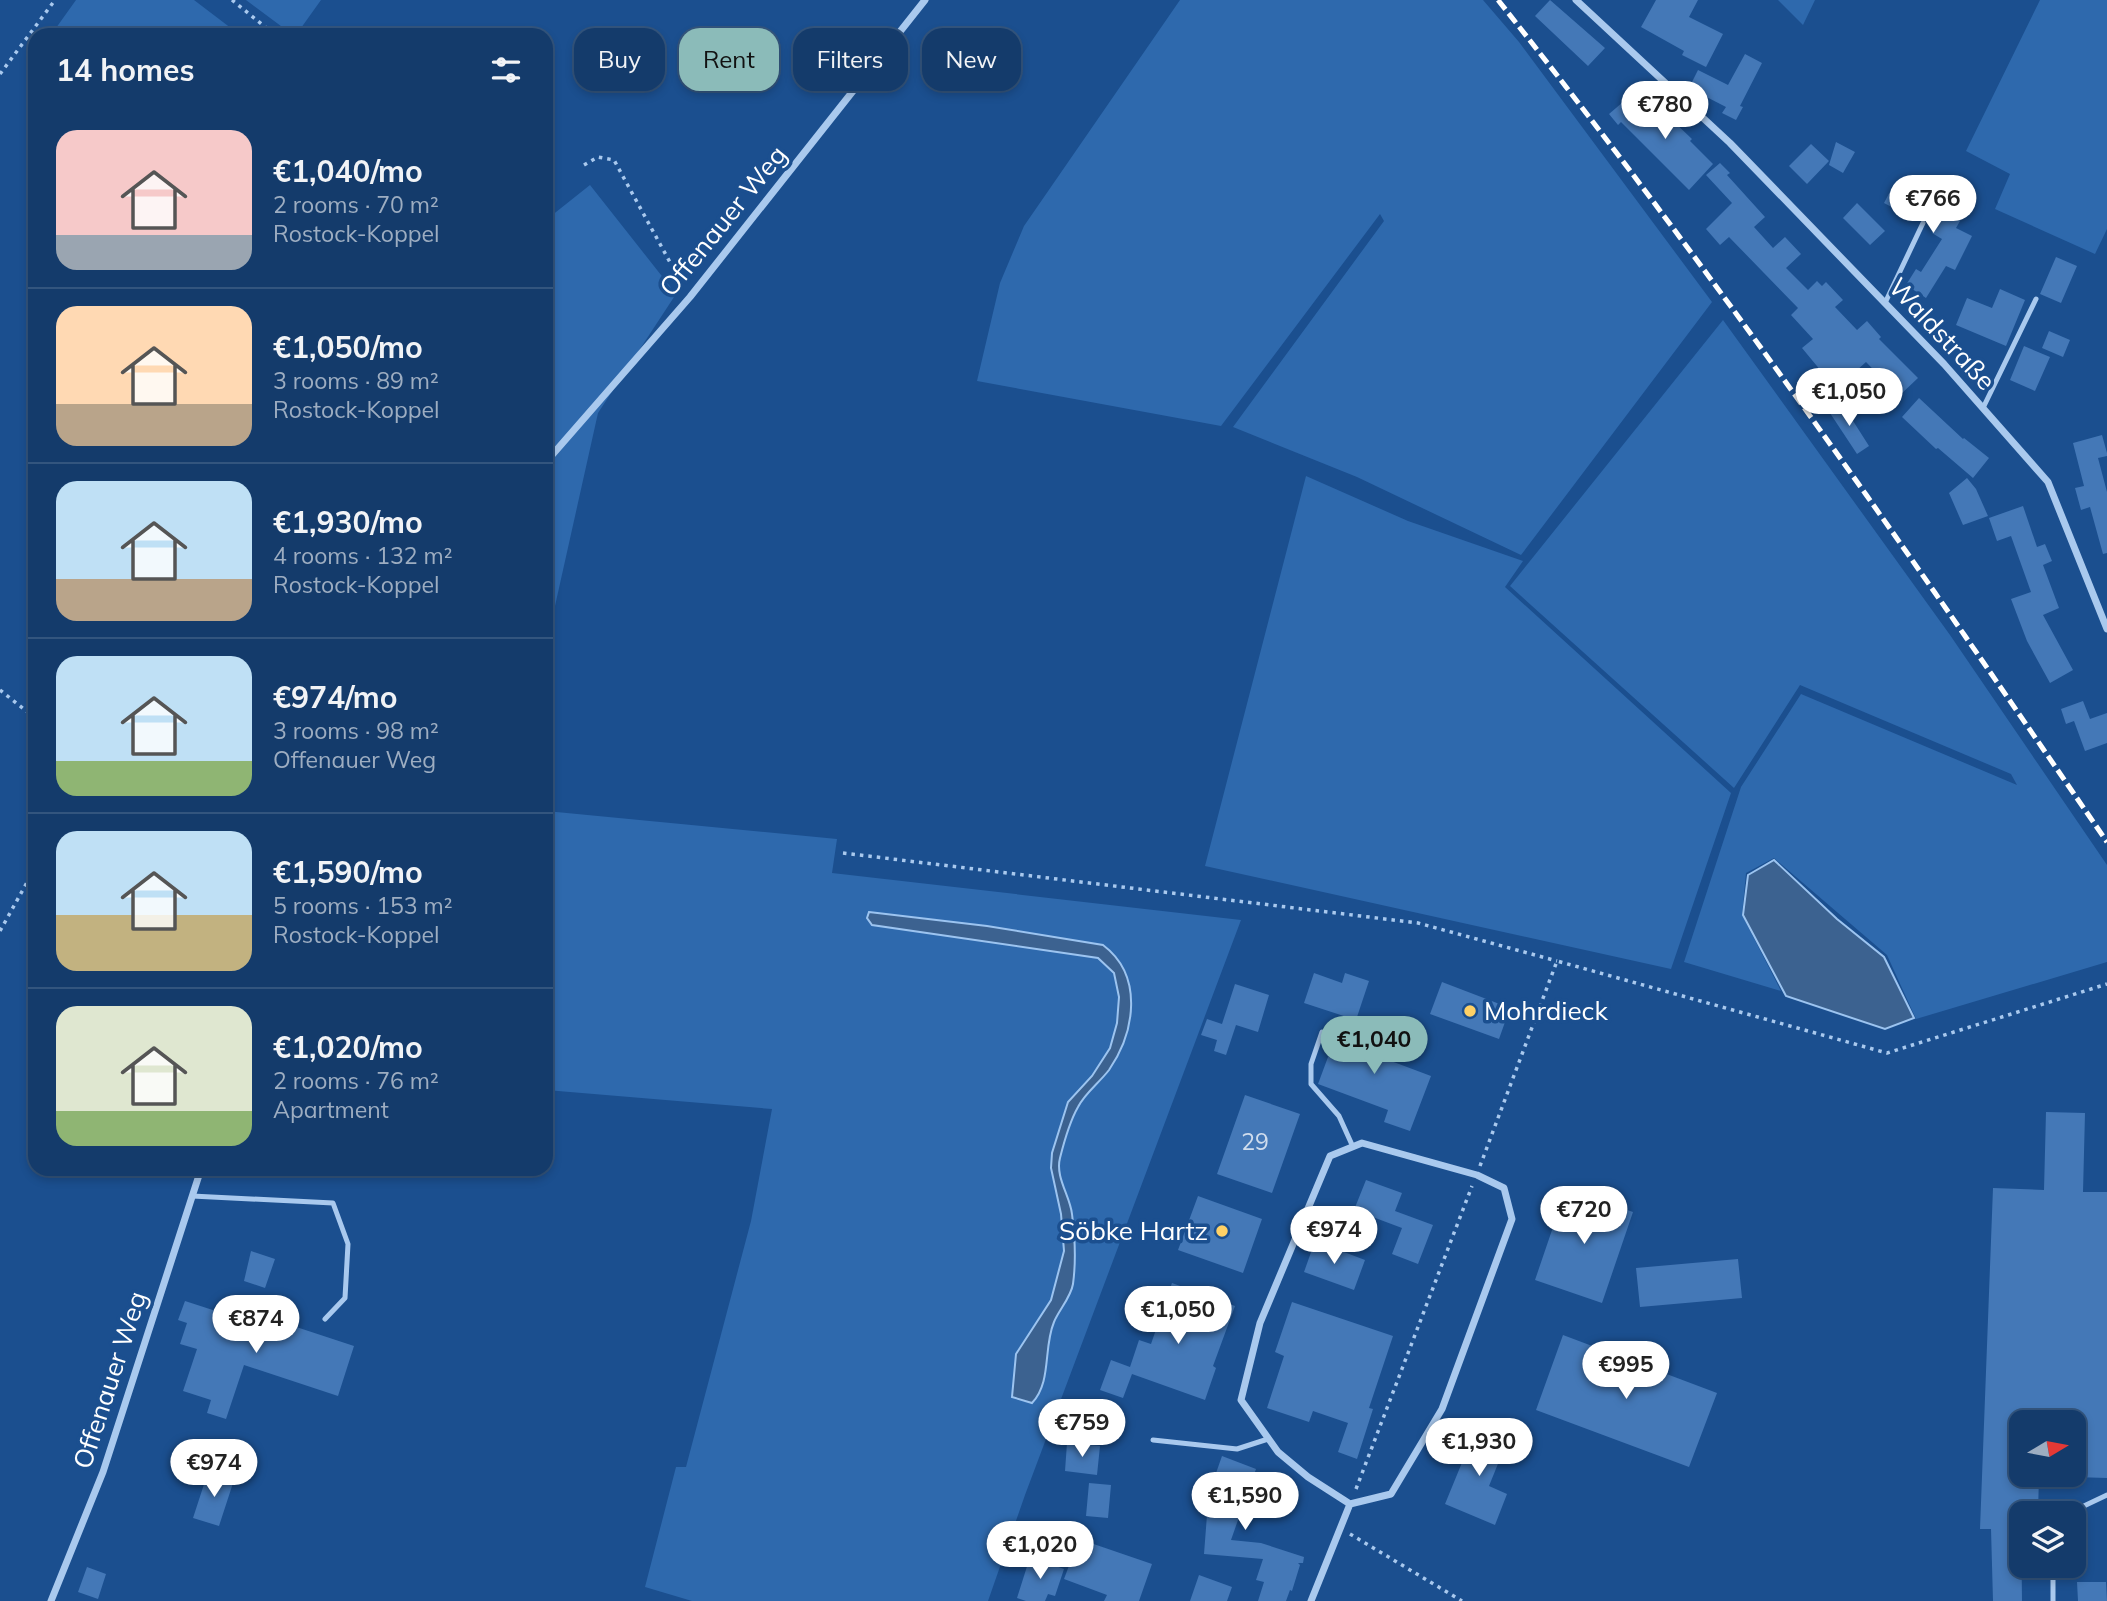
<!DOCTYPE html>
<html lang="en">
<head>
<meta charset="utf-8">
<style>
  :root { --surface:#143b6b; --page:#214673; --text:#f1f3f6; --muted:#9dadc1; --line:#33557e; --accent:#8bbbb9 }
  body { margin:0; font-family:Mulish,sans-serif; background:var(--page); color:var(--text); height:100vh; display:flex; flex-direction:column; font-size:26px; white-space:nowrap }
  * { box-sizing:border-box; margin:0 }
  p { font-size:23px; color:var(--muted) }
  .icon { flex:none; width:38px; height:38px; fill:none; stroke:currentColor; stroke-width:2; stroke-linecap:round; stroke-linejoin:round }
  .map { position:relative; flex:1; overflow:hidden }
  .sheet { position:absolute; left:28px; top:28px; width:525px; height:1148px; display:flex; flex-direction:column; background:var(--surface); border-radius:21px; box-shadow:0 4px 10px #0003,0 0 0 2px var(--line) }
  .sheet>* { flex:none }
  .hud { position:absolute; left:574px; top:28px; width:665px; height:63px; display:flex; gap:14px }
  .needle { width:46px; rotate:80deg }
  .fabs { position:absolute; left:2009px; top:1410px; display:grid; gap:14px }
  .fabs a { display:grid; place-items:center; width:77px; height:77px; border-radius:14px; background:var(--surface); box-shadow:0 4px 10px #0003,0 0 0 2px var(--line); font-size:35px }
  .price { position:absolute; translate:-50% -60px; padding:0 16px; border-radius:24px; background:#fff; color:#222; font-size:23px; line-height:46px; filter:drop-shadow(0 2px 4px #0008) }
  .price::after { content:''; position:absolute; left:50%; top:42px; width:21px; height:16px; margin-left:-10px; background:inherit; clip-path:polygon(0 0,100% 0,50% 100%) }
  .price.selected { background:var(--accent); color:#111 }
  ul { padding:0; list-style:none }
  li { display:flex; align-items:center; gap:21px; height:175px; padding:0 28px }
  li+li { border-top:2px solid var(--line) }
  li span { display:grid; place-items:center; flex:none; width:196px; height:140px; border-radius:21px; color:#555 }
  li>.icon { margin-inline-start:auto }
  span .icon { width:84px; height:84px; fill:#fffc; stroke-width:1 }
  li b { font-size:30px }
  h2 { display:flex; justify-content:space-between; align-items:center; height:84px; padding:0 28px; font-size:30px }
  .pill { padding:0 24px; border-radius:21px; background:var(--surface); box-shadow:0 4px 10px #0003,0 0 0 2px var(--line); font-size:24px; line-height:63px }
  .pill.selected { background:var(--accent); color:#111 }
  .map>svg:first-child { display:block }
  .green { fill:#2e69ad }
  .water { fill:#3c6290; stroke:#9cc4f0; stroke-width:2 }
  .building { fill:#4478b7 }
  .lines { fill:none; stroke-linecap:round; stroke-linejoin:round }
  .path { stroke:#a9c9ee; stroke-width:3.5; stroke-dasharray:3.5 5; stroke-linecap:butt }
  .service { stroke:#a9c9ee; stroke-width:5 }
  .minor { stroke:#a9c9ee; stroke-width:7 }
  .rail { stroke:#fff; stroke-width:5; stroke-dasharray:12 5; stroke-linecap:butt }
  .poi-dot { fill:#ffd166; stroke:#1b4f8f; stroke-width:2.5 }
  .labels { text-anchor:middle; stroke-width:7; stroke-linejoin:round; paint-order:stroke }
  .number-label { font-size:23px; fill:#d0dded }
  .street-label { font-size:26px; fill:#fff; stroke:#1b4f8f }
  .poi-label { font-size:26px; fill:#fff; stroke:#1b4f8f; text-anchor:start }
</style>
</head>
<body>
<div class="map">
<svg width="2107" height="1601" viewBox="0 0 2107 1601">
  <rect width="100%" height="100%" fill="#1b4f8f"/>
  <path class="green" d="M76,0H194L240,35H51Z
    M246,0H321L296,35H293Z
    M1180,0H1483L1519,42L1712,302L1521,555L1357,477L1233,427L1384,221L1380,214L1221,426L977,381L1000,283L1024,226Z
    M1778,0H1815L1803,25Z
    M2040,0H2107V229L2095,254L1995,209L2010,174L1966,151Z
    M590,185L676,294L598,413L555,606L546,605V220Z
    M1723,320L1950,635L2107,865V962L1916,1019L1887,955L1774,858L1746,873L1742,915L1781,991L1684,962L1741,787L1801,694L2017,785L2011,774L1800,685L1734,788L1510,586Z
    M1306,476L1408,521L1523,561L1505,587L1731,793L1671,969L1205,866Z
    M546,811L837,839L832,873L1241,920L1025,1495L988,1601H692L645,1587L676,1467H686L751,1221L772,1109L546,1090Z"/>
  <path class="water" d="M1774,860L1837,919L1884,957L1914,1018L1885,1029L1786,996L1743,915L1748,875Z
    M869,912L987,926L1103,945C1144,976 1135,1032 1109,1070C1099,1083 1085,1093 1078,1107C1070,1121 1064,1142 1060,1158C1055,1177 1070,1196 1072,1214C1075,1237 1076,1262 1073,1284C1071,1297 1059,1310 1054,1322C1043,1348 1052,1382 1032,1403L1012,1397L1016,1354L1051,1300L1064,1251L1061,1214L1051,1168L1052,1153L1068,1102L1092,1076L1110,1048L1117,1023L1119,997L1114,973L1098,958L872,925L867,918Z"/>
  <path class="building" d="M1550,0L1605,48L1588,66L1535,16Z
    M1656,0H1698L1689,17L1723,34L1706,67L1682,55L1684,51L1641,27Z
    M1745,54L1762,63L1740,106L1743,107L1736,120L1722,113L1726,107L1689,88L1698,70L1728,85Z
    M1650,99L1692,139L1690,141L1713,164L1689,190L1621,122L1618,125L1609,114L1623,102L1634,115Z
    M1836,142L1855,152L1843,173L1829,165Z
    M1811,144L1829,161L1807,184L1789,166Z
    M1720,163L1730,173L1727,175L1765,217L1754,227L1773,248L1785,237L1801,254L1786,268L1808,290L1817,281L1822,286L1826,282L1843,300L1835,307L1857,330L1867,321L1881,337L1879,339L1918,378L1899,396L1866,362L1836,389L1802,348L1813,339L1791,315L1798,308L1729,237L1720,245L1706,229L1732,203L1706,175Z
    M1893,186L1914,197L1919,188L1964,214L1956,228L1972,236L1955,270L1946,266L1926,298L1906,285L1916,269L1921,272L1942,239L1932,233L1936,226L1926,219L1908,209L1905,214L1884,203Z
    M1857,203L1885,231L1870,245L1843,218Z
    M2056,257L2077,266L2061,303L2040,294Z
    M2000,289L2025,300L2006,346L1956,325L1967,298L1992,308Z
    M2049,331L2070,340L2063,357L2042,348Z
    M2024,346L2050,357L2035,391L2010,380Z
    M1919,398L1963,439L1964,438L1989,458L1973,478L1938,448L1936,449L1902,417Z
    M1841,402L1869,446L1857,454L1828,410Z
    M2102,435L2107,453V456L2098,458L2107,492V553L2103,554L2090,507L2081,510L2075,488L2084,486L2073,443Z
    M1967,478L1976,489L1988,516L1963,525L1949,493Z
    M2023,506L2037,547L2045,544L2052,561L2043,565L2059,608L2043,615L2073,670L2050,683L2027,641L2011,599L2031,592L2011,536L1997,541L1989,518Z
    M2083,701L2090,719L2107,713V743L2085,751L2074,721L2066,724L2061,709Z
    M1314,973L1342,983L1345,973L1369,981L1356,1020L1304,1003Z
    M1442,982L1510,1008L1499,1039L1430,1014Z
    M1235,984L1269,995L1258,1032L1236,1025L1226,1055L1214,1051L1217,1040L1201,1035L1207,1019L1222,1024Z
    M1341,1022L1390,1041L1383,1058L1431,1076L1410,1131L1384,1122L1388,1110L1318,1084Z
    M1245,1095L1300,1114L1272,1193L1217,1174Z
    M2046,1112L2085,1113L2083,1192H2107V1478L2074,1477V1423H2021V1475H2039L2038,1514H2021L2022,1601H1993L1991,1529H1980L1993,1188L2044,1190Z
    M1366,1180L1402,1193L1395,1211L1433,1225L1418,1264L1392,1254L1402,1228L1354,1210Z
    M1566,1189L1633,1212L1602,1303L1535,1280Z
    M1198,1196L1262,1219L1243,1273L1178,1250Z
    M1315,1241L1365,1260L1354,1290L1304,1272Z
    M251,1251L275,1259L265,1288L244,1281Z
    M1738,1259L1742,1298L1640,1307L1636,1268Z
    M1172,1283L1235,1306L1213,1366L1216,1368L1205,1400L1132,1374L1123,1398L1100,1390L1111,1360L1130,1367L1139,1340L1151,1344Z
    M185,1301L271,1329L275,1320L354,1346L338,1396L244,1365L226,1419L207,1413L211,1400L183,1391L197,1349L180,1344L187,1323L178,1320Z
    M1292,1302L1393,1336L1369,1408L1373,1409L1357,1459L1338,1452L1348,1423L1313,1411L1309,1422L1267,1408L1284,1356L1275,1352Z
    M1563,1335L1717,1393L1689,1467L1536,1410Z
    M1477,1426L1508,1439L1489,1486L1507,1494L1495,1525L1445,1504Z
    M1067,1443L1100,1446L1097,1475L1065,1471Z
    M1222,1456L1256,1469L1231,1540L1261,1543L1304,1557L1303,1563H1298L1300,1565L1292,1591L1290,1590L1286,1601H1258L1264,1582L1256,1580L1263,1559L1204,1554L1207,1515L1202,1513Z
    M208,1472L234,1480L219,1526L193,1518Z
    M1089,1483L1111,1485L1108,1518L1086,1516Z
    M1079,1539L1152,1564L1139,1601H1104L1107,1595L1064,1579Z
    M1030,1557L1064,1569L1055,1596L1048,1594L1045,1601H1026L1017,1598Z
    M87,1567L106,1574L98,1599L78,1592Z
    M1199,1575L1232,1587L1227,1601H1190Z
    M2077,1582H2106L2107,1601H2078Z"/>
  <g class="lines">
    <path class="path" d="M232,0L275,35
      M0,74L55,0
      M584,165L598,157L614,160L683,286
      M0,690L35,718
      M843,853L1418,923L1557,961
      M0,931L35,868
      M1480,1166L1557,961L1887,1053L2107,984
      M1356,1489L1472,1186
      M1350,1534L1462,1601"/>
    <path class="service" d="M1885,303L1923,223
      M1983,408L2036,299
      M1322,1032L1311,1064V1084L1339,1116L1353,1147
      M192,1196L333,1203L348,1244L345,1298L325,1319
      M1153,1440L1237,1449L1268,1439
      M2067,1514L2107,1495
      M2053,1566V1601"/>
    <path class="minor" d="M1576,0L1730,143L1944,364L2048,482L2107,629
      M546,462L690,297L925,0
      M1362,1143L1477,1175L1504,1188L1512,1219L1442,1409L1391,1494L1350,1504L1308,1477L1278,1452L1241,1400L1260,1323L1330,1156Z
      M51,1601L103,1472L201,1169
      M1311,1601L1350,1504"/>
    <path class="rail" d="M1498,0C1713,271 1911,556 2107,842"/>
  </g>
  <g class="poi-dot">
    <circle cx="1470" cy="1011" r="7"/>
    <circle cx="1222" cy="1231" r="7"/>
  </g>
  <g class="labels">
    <g class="number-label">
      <text x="1255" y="1150">29</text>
    </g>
    <g class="street-label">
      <text transform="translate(723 221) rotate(-51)" y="9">Offenauer Weg</text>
      <text transform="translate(1942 334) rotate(47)" y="9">Waldstraße</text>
      <text transform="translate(110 1380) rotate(-72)" y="9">Offenauer Weg</text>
    </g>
    <g class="poi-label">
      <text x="1484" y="1020">Mohrdieck</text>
      <text x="1208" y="1240" text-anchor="end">Söbke Hartz</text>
    </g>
  </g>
</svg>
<div class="fabs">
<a><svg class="needle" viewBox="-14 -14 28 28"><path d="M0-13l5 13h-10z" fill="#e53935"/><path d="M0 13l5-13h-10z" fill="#9dadc1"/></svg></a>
<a><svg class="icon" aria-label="layers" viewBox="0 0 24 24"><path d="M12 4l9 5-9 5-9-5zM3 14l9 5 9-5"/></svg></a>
</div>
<b class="price" style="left:1665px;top:141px">€780</b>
<b class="price" style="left:1933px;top:235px">€766</b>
<b class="price" style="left:1849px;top:428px">€1,050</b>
<b class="price selected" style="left:1374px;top:1076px">€1,040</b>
<b class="price" style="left:1584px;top:1246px">€720</b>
<b class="price" style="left:1334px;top:1266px">€974</b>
<b class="price" style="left:1178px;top:1346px">€1,050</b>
<b class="price" style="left:256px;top:1355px">€874</b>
<b class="price" style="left:1626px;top:1401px">€995</b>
<b class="price" style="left:1082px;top:1459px">€759</b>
<b class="price" style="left:1479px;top:1478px">€1,930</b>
<b class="price" style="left:214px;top:1499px">€974</b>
<b class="price" style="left:1245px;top:1532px">€1,590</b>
<b class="price" style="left:1040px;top:1581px">€1,020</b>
<div class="hud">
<a class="pill">Buy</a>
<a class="pill selected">Rent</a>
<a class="pill">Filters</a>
<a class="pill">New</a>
</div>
<section class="sheet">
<h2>14 homes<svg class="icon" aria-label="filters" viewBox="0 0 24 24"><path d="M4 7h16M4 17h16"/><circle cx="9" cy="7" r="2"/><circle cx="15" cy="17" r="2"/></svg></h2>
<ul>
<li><span style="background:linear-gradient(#f6c9c9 75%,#9aa5b1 0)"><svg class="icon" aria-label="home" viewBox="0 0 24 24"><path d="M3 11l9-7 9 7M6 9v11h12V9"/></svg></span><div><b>€1,040/mo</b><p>2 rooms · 70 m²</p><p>Rostock-Koppel</p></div></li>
<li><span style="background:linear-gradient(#ffd9b3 70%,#b9a48a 0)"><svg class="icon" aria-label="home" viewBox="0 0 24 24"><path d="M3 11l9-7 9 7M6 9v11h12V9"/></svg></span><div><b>€1,050/mo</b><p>3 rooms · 89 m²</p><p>Rostock-Koppel</p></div></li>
<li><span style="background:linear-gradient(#bfe0f5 70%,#b9a48a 0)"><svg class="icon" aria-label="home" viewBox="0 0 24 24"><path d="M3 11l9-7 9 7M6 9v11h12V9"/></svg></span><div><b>€1,930/mo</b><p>4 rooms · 132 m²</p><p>Rostock-Koppel</p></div></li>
<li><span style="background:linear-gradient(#bfe0f5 75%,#8fb573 0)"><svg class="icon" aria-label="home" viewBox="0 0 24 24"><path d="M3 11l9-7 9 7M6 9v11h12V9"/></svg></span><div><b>€974/mo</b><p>3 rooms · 98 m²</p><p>Offenauer Weg</p></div></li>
<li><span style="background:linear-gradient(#bfe0f5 60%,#c2b280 0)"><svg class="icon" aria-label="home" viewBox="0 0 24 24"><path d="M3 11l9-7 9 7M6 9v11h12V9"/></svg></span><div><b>€1,590/mo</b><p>5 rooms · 153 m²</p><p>Rostock-Koppel</p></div></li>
<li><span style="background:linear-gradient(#dfe7d0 75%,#8fb573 0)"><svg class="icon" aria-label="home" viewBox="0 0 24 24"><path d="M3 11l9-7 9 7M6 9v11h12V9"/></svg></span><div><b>€1,020/mo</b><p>2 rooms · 76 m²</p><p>Apartment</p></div></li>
</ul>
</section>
</div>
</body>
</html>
